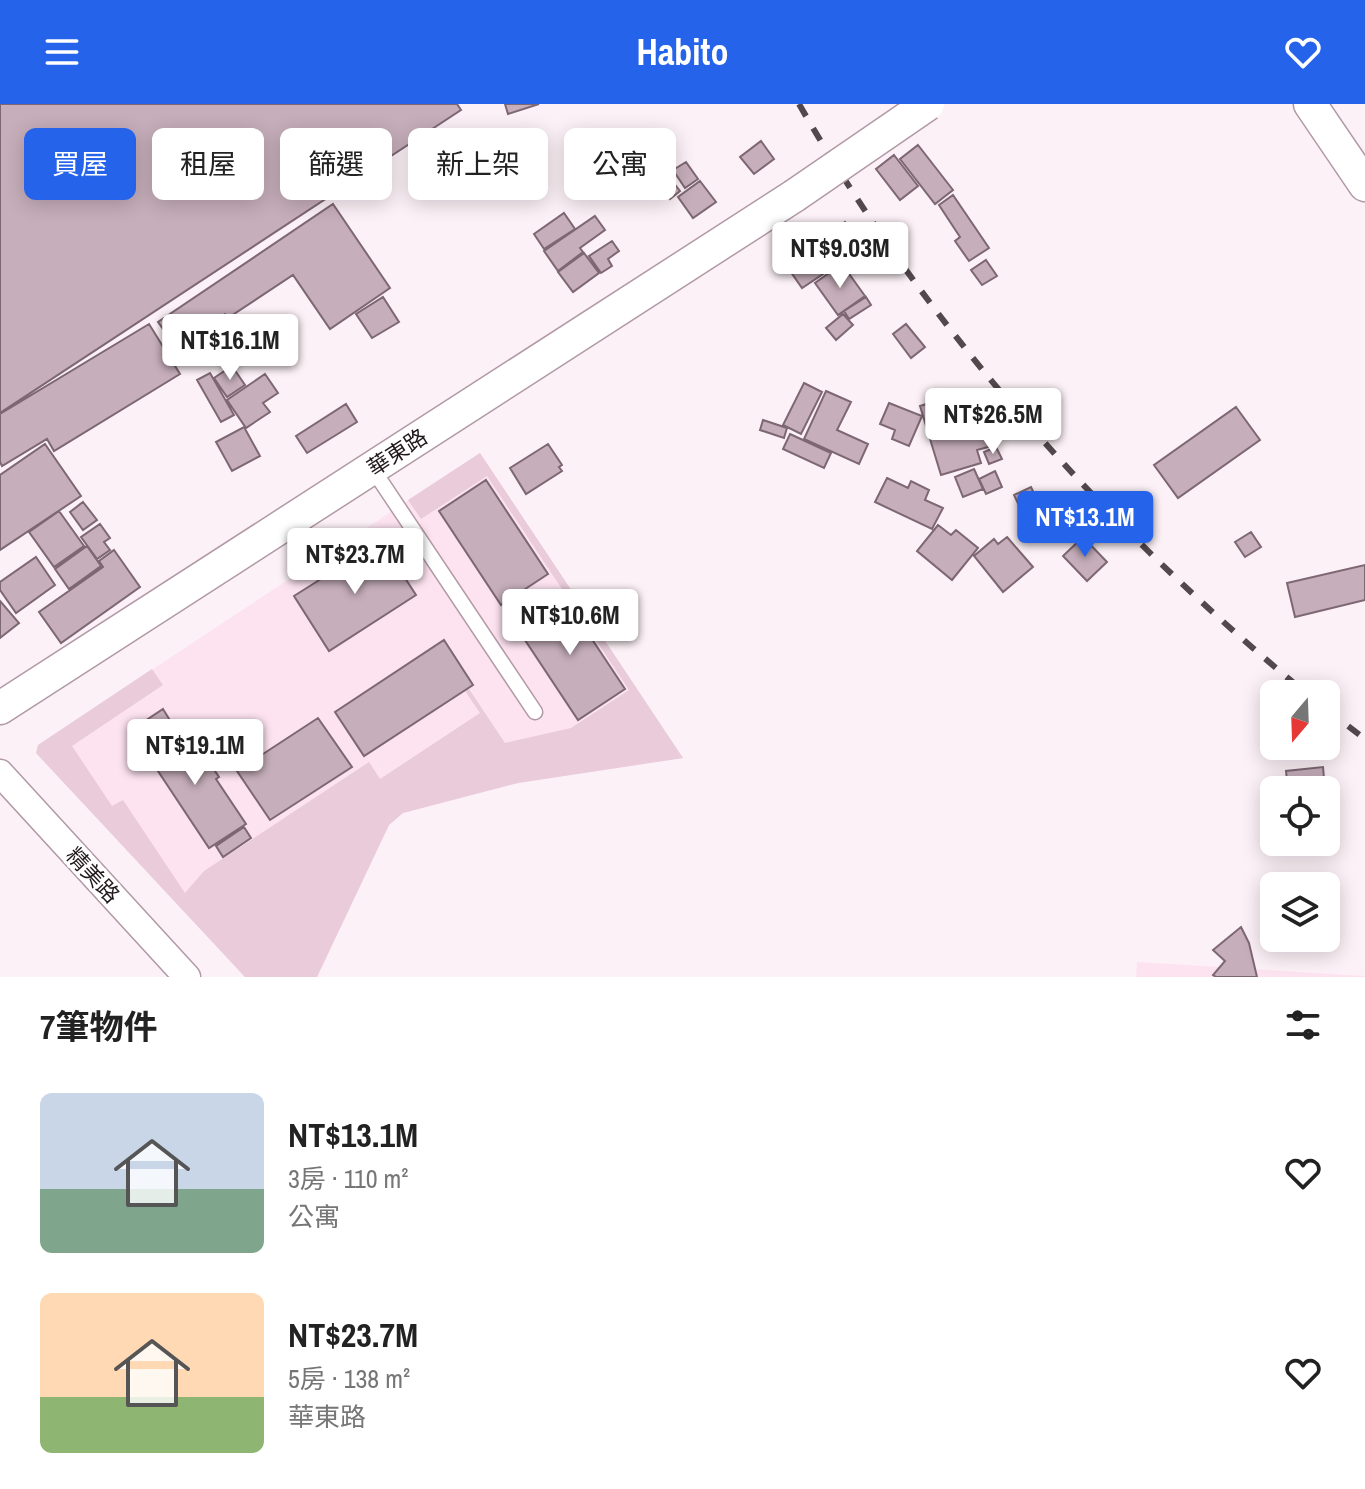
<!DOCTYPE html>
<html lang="zh-TW">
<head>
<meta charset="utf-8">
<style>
  :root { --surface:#fff; --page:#f6f6f6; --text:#222; --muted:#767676; --accent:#2563eb }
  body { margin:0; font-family:"Archivo Narrow","Noto Sans TC",sans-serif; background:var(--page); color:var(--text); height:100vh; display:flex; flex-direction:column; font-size:30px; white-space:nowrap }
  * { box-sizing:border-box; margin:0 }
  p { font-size:26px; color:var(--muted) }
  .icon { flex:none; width:44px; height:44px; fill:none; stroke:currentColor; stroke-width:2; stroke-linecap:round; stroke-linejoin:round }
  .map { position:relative; height:873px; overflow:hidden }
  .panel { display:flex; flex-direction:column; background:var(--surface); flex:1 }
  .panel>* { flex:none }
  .hud { position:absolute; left:24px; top:24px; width:800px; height:72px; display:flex; gap:16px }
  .needle { width:52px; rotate:199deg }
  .buttons { position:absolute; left:1260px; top:576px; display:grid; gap:16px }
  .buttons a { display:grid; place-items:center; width:80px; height:80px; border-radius:12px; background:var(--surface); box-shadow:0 4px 20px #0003; font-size:40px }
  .price { position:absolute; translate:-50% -68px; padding:0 18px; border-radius:8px; background:#fff; color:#222; font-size:26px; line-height:52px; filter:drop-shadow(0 2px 4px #0008) }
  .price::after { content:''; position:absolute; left:50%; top:48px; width:24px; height:18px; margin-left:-12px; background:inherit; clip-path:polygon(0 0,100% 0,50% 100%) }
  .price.on { background:var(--accent); color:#fff }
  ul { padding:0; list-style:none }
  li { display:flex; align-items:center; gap:24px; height:200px; padding:0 40px }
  li span { display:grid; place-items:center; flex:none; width:224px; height:160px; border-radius:12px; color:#555 }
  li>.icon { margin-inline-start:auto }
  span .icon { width:96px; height:96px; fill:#fffc; stroke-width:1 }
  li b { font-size:34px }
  h2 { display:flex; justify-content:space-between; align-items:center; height:96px; padding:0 40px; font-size:34px }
  .chip { padding:0 28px; border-radius:12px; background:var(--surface); box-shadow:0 4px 20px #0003; font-size:28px; line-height:72px }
  .chip.on { background:var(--accent); color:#fff }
  header { display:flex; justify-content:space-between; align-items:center; height:104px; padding:0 40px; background:var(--accent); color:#fff; font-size:36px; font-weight:700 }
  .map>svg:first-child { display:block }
  .built { fill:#fde3f0 }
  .green { fill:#e9cbda }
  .building { fill:#c6aeba; stroke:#7d6772; stroke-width:2 }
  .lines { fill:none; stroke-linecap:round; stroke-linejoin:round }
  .service-casing { stroke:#b199a5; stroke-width:17 }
  .minor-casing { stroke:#b199a5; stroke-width:29 }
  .tertiary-casing { stroke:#b199a5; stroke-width:35 }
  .service { stroke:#fff; stroke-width:14 }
  .minor { stroke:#fff; stroke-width:26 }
  .tertiary { stroke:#fff; stroke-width:32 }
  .rail { stroke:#52494d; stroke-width:6; stroke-dasharray:14 14; stroke-linecap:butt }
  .tertiary-bridge-casing { stroke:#b199a5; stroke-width:35; stroke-linecap:butt }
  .tertiary-bridge { stroke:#fff; stroke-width:32 }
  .labels { text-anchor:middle; stroke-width:6; stroke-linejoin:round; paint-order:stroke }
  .street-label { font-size:22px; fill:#21181c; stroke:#fff }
</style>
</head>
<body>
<header><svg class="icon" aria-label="menu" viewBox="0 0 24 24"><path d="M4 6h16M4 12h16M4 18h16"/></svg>Habito<svg class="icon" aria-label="heart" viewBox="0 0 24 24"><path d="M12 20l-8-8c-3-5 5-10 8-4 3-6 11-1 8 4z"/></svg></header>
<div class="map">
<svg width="1365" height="873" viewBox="0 0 1365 873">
  <rect width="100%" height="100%" fill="#fcf1f6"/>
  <path class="built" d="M480,349L683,654L518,679L403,709L389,721L317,873H245L36,649L38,641Z
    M1137,858L1365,872V873H1136Z"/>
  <path class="green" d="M480,349L683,654L518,679L403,709L389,721L317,873H245L36,649L38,641L152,565L163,581L72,642L112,702L123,696L185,789L204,767L369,658L380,675L480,609L465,587L469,585L505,639L571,624L629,586L487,372L421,415L408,396Z"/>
  <path class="building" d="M0,0H457L461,6L0,309Z
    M505,0H539L508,10Z
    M761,37L774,55L754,70L740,53Z
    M918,41L953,86L935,100L900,55Z
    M894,51L918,82L900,96L876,65Z
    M686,58L698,75L685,84L673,66Z
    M669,73L680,87L670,95L659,81Z
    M700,77L716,98L693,114L678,93Z
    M953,91L989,144L969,157L955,137L960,133L939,101Z
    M333,100L390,184L330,225L293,171L228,214L225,210L176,243L158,218Z
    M564,109L575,125L544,145L534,130Z
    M595,112L605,126L580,144L583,148L558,167L544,147Z
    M845,118L863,143L842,157L825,133Z
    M816,122L841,158L802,184L777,148Z
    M612,137L619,147L608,155L612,162L601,169L589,152Z
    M584,149L599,169L573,188L558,168Z
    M986,156L997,172L982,181L971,166Z
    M842,160L865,192L838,211L815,179Z
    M383,193L399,218L372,234L356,210Z
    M866,193L871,201L849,215L844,207Z
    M843,210L853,221L836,236L826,224Z
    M149,220L180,270L54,347L47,335L2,362L0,358V310Z
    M906,220L925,243L911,254L893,230Z
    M232,262L245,281L227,293L214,274Z
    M210,269L234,311L221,318L197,276Z
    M265,270L278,289L263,299L270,308L246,324L227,296Z
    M804,279L822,288L801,330L783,321Z
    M826,287L851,298L837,326L868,340L859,360L804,335Z
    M956,291L964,318L982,312L992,342L977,346L981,359L941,371L920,302Z
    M889,299L922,312L909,342L892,335L895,326L880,320Z
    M346,300L357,318L307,349L296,332Z
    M1236,303L1260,336L1178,394L1154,361Z
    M763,316L787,324L784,334L760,326Z
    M244,323L260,352L232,367L216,338Z
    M790,330L831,349L824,364L783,345Z
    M45,340L81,392L0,446V371Z
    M548,340L562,361L559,363L562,367L526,390L510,364Z
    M996,343L1002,355L989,360L984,348Z
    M974,365L983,385L963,393L955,373Z
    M995,367L1002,383L986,390L979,375Z
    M887,374L908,384L911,377L929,386L925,396L943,404L932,425L875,398Z
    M486,376L548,470L501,501L439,407Z
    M1031,383L1039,400L1022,408L1014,391Z
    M83,398L97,416L83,426L70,408Z
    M59,407L84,442L54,463L29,428Z
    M100,420L110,434L104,438L110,446L97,455L81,433Z
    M938,421L951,431L956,426L978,444L952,476L917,447Z
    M1251,428L1261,443L1245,453L1235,438Z
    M1007,433L1033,463L1003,488L974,452L994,435L998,440Z
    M1083,433L1107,458L1087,477L1063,452Z
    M381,437L416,491L329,547L294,492Z
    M87,442L101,462L69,485L55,465Z
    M114,446L140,483L61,539L39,508L103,463L99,457Z
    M36,453L55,481L16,509L0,486V478Z
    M1365,461V496L1295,513L1287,479Z
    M562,490L625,585L578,616L515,521Z
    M0,497L19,519L0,534Z
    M444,536L473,581L364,652L335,608Z
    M163,605L174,623L142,645L130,627Z
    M318,614L352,663L270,716L237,667Z
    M180,622L202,654L205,652L219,673L216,675L246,720L209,744L144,646Z
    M1323,663L1325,686H1288L1286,667Z
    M244,723L251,734L223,753L216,742Z
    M1241,823L1249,839L1257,873H1216L1213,871L1225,857L1213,846Z"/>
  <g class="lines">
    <g class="service-casing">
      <path id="service" d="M372,364L535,608"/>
    </g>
    <g class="minor-casing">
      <path id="minor" d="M0,669L187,873"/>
    </g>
    <g class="tertiary-casing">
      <path id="tertiary" d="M1310,0L1365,81
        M0,604L794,92"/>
    </g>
    <use href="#service" class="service"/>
    <use href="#minor" class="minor"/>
    <use href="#tertiary" class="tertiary"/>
    <path class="rail" d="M799,0C930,228 1105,423 1307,590
      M1326,605L1365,635"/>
    <g class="tertiary-bridge-casing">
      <path id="tertiary-bridge" d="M794,92L928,0"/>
    </g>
    <use href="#tertiary-bridge" class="tertiary-bridge"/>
  </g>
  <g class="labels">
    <g class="street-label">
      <text transform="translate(397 348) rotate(-33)" y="8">華東路</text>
      <text transform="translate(93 771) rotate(47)" y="8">精美路</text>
    </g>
  </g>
</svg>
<div class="buttons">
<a><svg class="needle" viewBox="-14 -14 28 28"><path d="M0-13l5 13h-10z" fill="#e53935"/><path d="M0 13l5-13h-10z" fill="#767676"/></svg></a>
<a><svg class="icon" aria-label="locate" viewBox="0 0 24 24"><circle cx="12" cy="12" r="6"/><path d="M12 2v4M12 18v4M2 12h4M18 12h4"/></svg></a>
<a><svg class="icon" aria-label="layers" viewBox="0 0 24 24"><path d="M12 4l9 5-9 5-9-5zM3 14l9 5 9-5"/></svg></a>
</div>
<b class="price" style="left:840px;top:186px">NT$9.03M</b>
<b class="price" style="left:230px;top:278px">NT$16.1M</b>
<b class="price" style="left:993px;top:352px">NT$26.5M</b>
<b class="price on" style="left:1085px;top:455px">NT$13.1M</b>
<b class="price" style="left:355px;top:492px">NT$23.7M</b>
<b class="price" style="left:570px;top:553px">NT$10.6M</b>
<b class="price" style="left:195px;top:683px">NT$19.1M</b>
<div class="hud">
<a class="chip on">買屋</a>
<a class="chip">租屋</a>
<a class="chip">篩選</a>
<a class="chip">新上架</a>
<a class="chip">公寓</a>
</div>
</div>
<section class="panel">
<h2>7筆物件<svg class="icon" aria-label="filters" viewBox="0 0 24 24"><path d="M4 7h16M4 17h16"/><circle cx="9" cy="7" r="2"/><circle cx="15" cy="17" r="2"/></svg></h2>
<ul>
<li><span style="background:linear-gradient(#c9d6e8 60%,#7fa58c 0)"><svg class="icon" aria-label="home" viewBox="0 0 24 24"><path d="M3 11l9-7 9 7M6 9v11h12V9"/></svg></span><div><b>NT$13.1M</b><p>3房 · 110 m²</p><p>公寓</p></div><svg class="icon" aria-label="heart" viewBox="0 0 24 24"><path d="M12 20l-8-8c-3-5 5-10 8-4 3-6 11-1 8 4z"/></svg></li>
<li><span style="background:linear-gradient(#ffd9b3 65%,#8fb573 0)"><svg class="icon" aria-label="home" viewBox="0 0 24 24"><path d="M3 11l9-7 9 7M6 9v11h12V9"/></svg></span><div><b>NT$23.7M</b><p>5房 · 138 m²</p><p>華東路</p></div><svg class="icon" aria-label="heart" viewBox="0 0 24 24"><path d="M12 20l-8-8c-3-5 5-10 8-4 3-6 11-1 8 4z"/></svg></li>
</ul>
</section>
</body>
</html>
